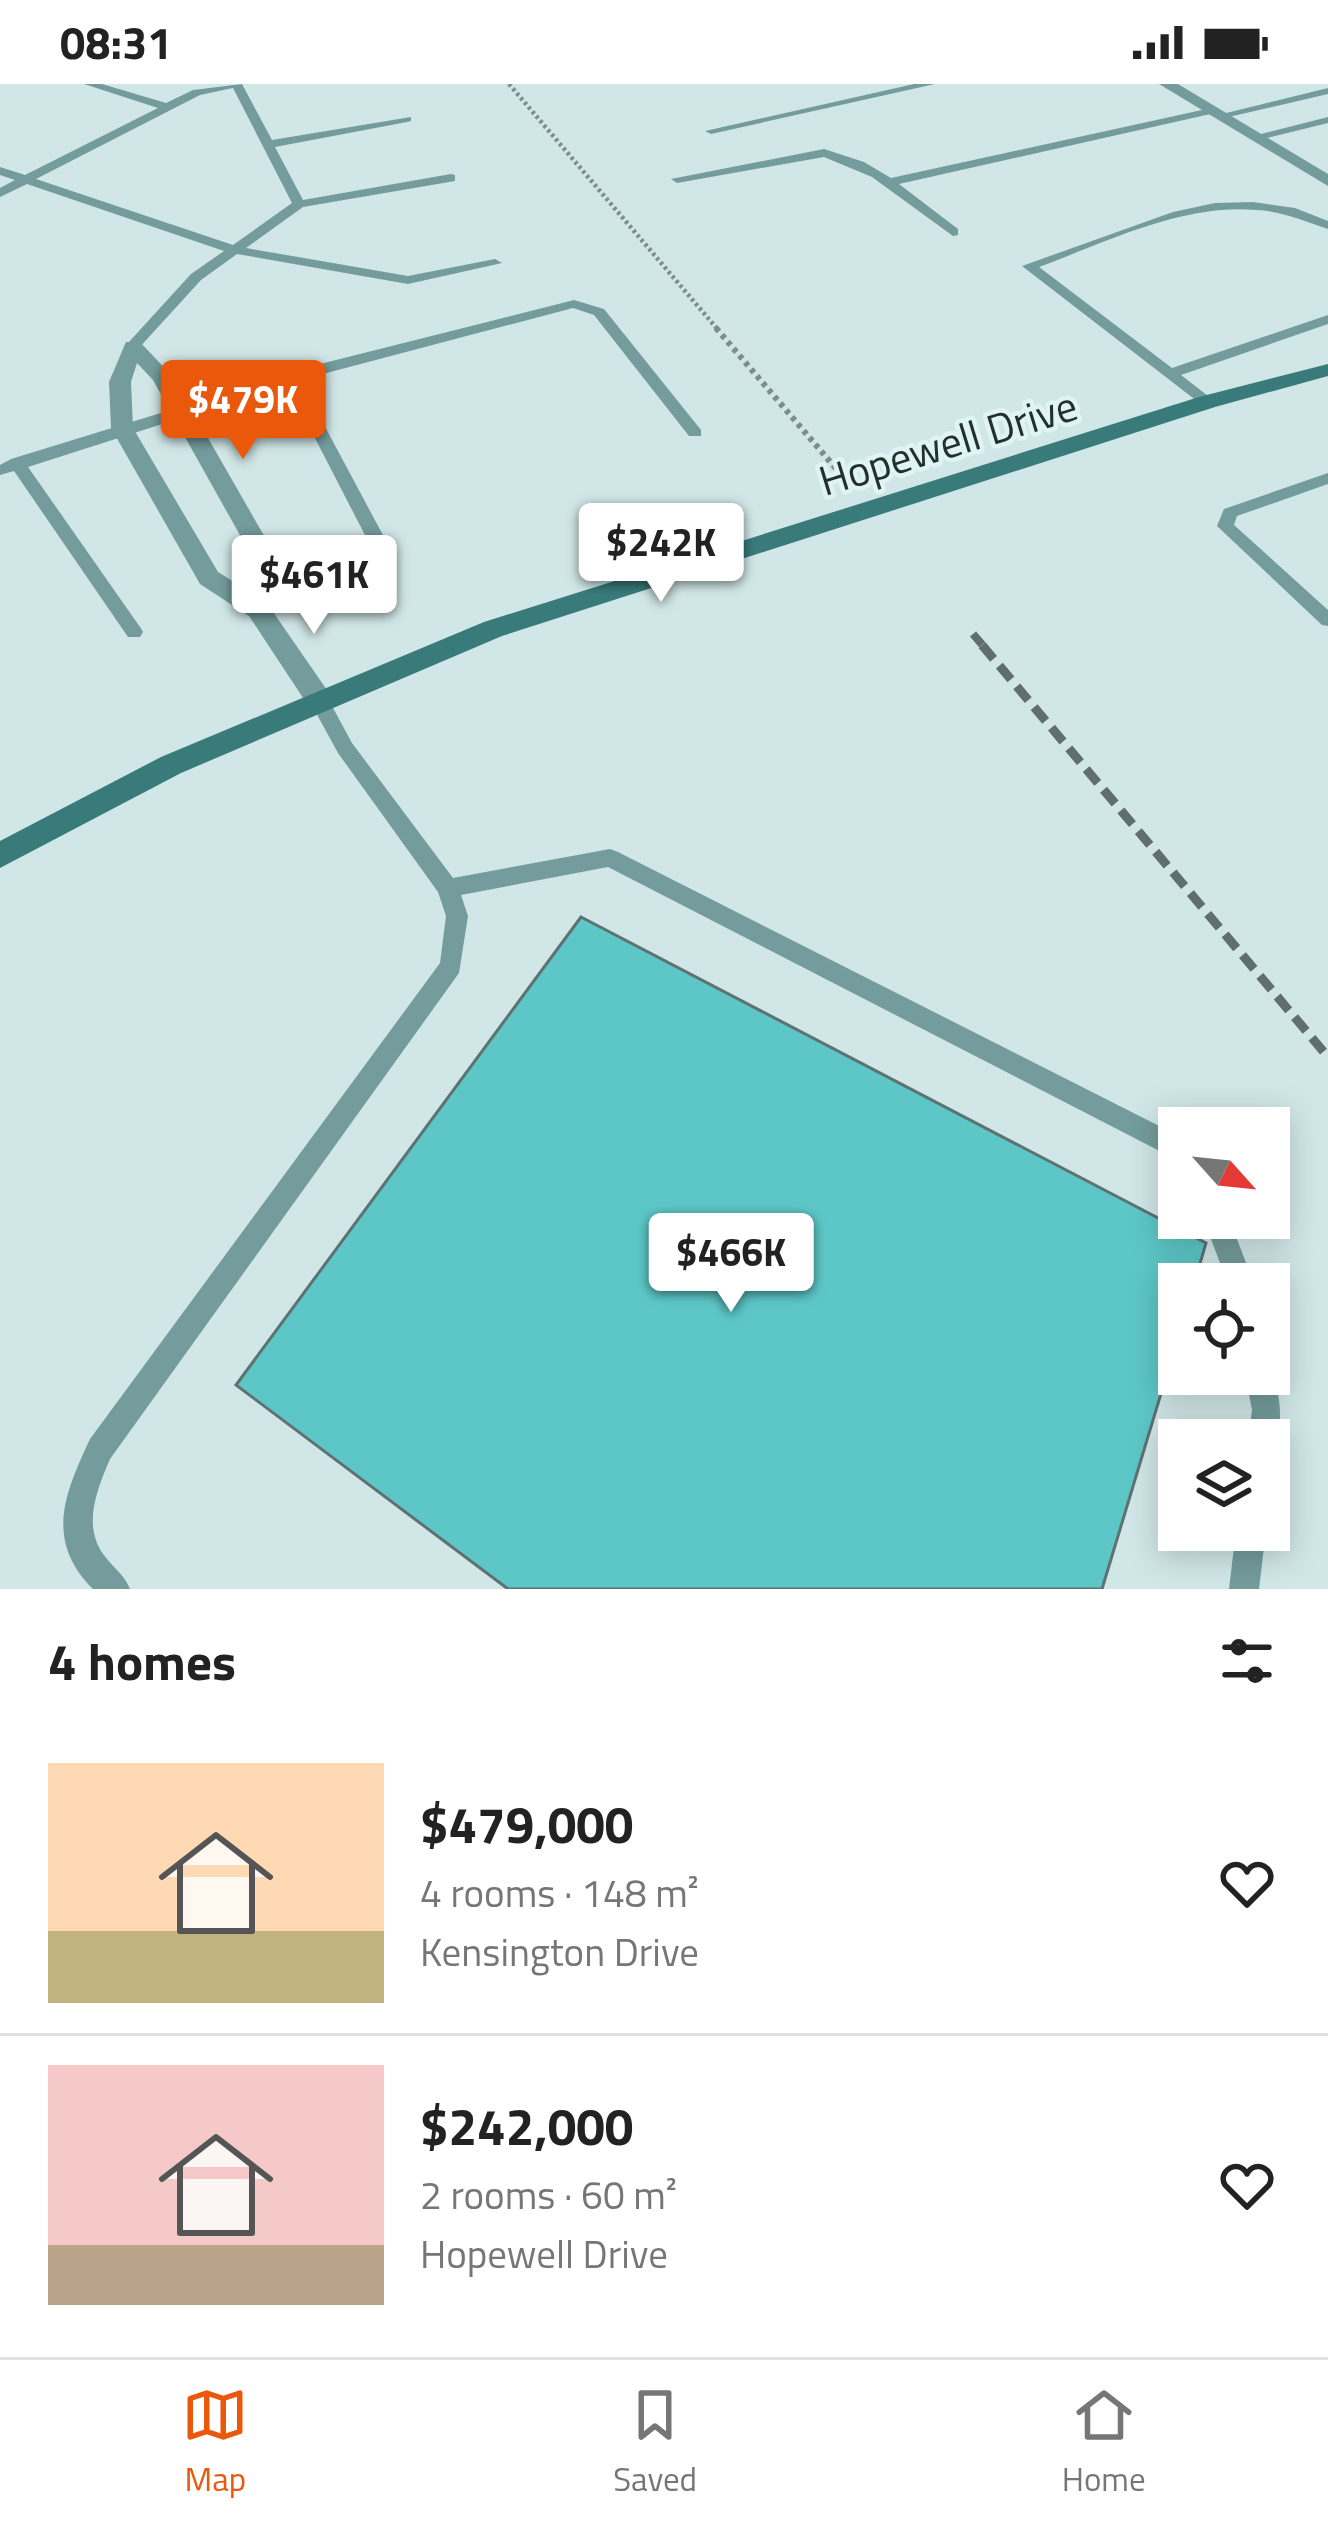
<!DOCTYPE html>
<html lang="en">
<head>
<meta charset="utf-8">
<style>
  :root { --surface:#fff; --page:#f2f2f2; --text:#222; --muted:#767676; --line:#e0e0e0; --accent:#ea580c }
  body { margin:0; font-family:"Titillium Web",sans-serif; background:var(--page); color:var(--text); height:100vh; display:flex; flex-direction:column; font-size:45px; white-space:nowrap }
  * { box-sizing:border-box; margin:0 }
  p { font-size:39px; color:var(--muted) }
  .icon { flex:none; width:66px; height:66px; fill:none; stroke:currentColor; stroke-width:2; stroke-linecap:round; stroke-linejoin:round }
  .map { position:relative; height:1505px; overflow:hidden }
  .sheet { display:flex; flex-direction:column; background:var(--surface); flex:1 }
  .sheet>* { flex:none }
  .needle { width:78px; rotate:117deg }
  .controls { position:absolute; left:1158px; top:1023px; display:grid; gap:24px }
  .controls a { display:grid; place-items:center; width:132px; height:132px; border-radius:0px; background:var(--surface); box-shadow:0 6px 30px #0003; font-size:60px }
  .price { position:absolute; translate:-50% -102px; padding:0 27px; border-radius:12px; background:#fff; color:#222; font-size:39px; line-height:78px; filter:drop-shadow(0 3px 6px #0008) }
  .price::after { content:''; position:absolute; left:50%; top:72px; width:36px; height:27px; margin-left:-18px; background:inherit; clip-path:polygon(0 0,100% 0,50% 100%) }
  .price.selected { background:var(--accent); color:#fff }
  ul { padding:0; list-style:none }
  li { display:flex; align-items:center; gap:36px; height:300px; padding:0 48px }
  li+li { border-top:3px solid var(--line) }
  li span { display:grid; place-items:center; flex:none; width:336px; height:240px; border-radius:0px; color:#555 }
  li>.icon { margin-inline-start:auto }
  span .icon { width:144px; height:144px; fill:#fffc; stroke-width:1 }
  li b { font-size:51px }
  h2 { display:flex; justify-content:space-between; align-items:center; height:144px; padding:0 48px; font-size:51px }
  .status { display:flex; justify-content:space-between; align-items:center; height:84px; padding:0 60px; background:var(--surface); direction:ltr }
  .status svg { height:33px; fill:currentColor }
  .dock { display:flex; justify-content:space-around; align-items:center; height:168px; border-top:3px solid var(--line); background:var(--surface); font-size:33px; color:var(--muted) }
  .dock a { display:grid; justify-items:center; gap:6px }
  .dock .selected { color:var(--accent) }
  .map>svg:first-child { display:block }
  .building { fill:#5dc7c7; stroke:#5e7272; stroke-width:3 }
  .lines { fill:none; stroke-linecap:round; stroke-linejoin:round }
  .path-far1 { stroke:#7d8c8c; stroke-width:4.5; stroke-dasharray:3 3; stroke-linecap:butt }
  .path { stroke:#7d8c8c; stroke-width:6; stroke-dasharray:4.5 4.5; stroke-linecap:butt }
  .service { fill:#749c9c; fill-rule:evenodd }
  .minor { fill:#749c9c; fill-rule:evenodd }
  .secondary { fill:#397a7a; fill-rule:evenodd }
  .rail-far1 { stroke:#616e6e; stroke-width:8; stroke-dasharray:14 8; stroke-linecap:butt }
  .rail { stroke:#616e6e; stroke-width:9; stroke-dasharray:18 9; stroke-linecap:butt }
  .labels { text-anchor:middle; stroke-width:9; stroke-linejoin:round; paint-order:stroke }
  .street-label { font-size:42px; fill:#262f2f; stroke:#def5f4 }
</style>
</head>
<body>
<div class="status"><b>08:31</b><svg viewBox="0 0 49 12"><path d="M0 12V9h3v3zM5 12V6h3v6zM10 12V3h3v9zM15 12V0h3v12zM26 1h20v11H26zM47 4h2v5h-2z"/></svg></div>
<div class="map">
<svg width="1328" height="1505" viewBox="0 0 1328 1505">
  <rect width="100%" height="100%" fill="#d1e7e7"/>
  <path class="building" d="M581,833L1206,1159L1194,1200H1179V1250L1102,1505H508L236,1301Z"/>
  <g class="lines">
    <path class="path-far1" d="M509,0L719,247"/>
    <path class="path" d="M716,244L850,401"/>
    <path class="service" d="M84,0H102L166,19L193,6L242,0L272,56L411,33V37L407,38L275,63L303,116L451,90L455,91V97L303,123L246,164L408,192L495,175L502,179L408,200L237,170L201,196L138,265H128V259L191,190L224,167L27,100L0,113V104L15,96L0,91V83L25,91L158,24ZM233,4L292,119L233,161L36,95L200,11Z
      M914,0H935L711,50L705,47Z
      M1328,4V10L1220,35L1214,32Z
      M1211,24L1215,25V29L899,100L958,145V151L953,152L872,93L824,73L677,99L671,95L824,65L864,78L891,94Z
      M1328,33V39L1255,57L1249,53Z
      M1253,118L1295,124L1328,137V145C1304,137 1282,127 1256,126C1181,120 1107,158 1039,183L1172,284L1328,231V240L1181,291L1212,315V321H1202L1022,182L1173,128L1215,119Z
      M574,216L604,225L701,346V352H689L594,231L573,224L300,296L384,453L381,457L375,459L366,453L287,300L28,383L140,543L143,548L140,553H128L14,387L0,391V381L11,375L320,280Z
      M1328,389V400L1237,432L1234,441L1328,526V542L1322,541L1217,442L1224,425Z
      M319,609L326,611L352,659L453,794L610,765L618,768L1179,1052V1077L608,783L461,811L468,832L459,889L110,1375C96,1408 81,1445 107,1475C116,1486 125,1492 130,1505H93C44,1456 65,1409 90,1355L440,879L446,832L438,808L338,669L309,616Z
      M1203,1134H1229L1254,1200H1228Z
      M1269,1280C1280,1306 1287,1345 1269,1368V1356H1248L1252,1326L1245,1290H1269Z
      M1236,1446H1266L1259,1505H1229Z"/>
    <path class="minor" d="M1159,0H1178L1328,90V102Z
      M126,258H140L173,293L274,469L271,525L329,609L333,616L329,623H309L249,532L200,500L111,344L109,298ZM137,279L153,296L250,469L247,506L218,488L133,344L131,298Z"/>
    <path class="secondary" d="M1328,280V292L1215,323L502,552L181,689L0,784V757L161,673L484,538L1199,313Z"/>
    <path class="rail-far1" d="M973,550L985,564"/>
    <path class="rail" d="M982,561L1328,973"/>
  </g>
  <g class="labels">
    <g class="street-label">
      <text transform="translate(948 359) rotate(-17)" y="15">Hopewell Drive</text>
    </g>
  </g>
</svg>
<div class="controls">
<a><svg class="needle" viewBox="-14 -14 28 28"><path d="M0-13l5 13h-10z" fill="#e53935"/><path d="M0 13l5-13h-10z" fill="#767676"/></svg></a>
<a><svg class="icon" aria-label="locate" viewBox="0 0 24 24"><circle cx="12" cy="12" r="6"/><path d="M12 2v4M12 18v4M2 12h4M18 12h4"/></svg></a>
<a><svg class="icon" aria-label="layers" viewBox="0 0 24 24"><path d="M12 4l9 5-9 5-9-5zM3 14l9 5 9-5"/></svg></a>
</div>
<b class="price selected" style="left:243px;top:378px">$479K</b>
<b class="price" style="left:661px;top:521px">$242K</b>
<b class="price" style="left:314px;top:553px">$461K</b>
<b class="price" style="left:731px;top:1231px">$466K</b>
</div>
<section class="sheet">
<h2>4 homes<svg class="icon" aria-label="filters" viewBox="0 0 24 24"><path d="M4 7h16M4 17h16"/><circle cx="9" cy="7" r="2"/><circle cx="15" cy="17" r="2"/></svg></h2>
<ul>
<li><span style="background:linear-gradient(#ffd9b3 70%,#c2b280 0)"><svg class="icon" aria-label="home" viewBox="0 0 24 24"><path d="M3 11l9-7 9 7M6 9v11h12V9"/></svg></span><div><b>$479,000</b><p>4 rooms · 148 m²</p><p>Kensington Drive</p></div><svg class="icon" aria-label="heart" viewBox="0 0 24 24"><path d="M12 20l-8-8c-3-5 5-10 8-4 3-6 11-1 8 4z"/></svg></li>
<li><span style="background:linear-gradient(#f6c9c9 75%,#b9a48a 0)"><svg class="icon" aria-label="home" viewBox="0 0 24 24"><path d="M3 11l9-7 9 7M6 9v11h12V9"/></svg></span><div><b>$242,000</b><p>2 rooms · 60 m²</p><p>Hopewell Drive</p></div><svg class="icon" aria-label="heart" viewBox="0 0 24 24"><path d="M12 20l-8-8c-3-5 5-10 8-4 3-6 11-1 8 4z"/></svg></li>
</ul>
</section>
<nav class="dock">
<a class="selected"><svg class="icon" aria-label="map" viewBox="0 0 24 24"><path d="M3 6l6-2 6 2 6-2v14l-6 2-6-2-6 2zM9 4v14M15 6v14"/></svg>Map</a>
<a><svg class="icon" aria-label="saved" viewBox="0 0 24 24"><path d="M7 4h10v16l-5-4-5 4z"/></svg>Saved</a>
<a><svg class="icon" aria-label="home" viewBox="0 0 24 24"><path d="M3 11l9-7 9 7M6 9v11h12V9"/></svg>Home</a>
</nav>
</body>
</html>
